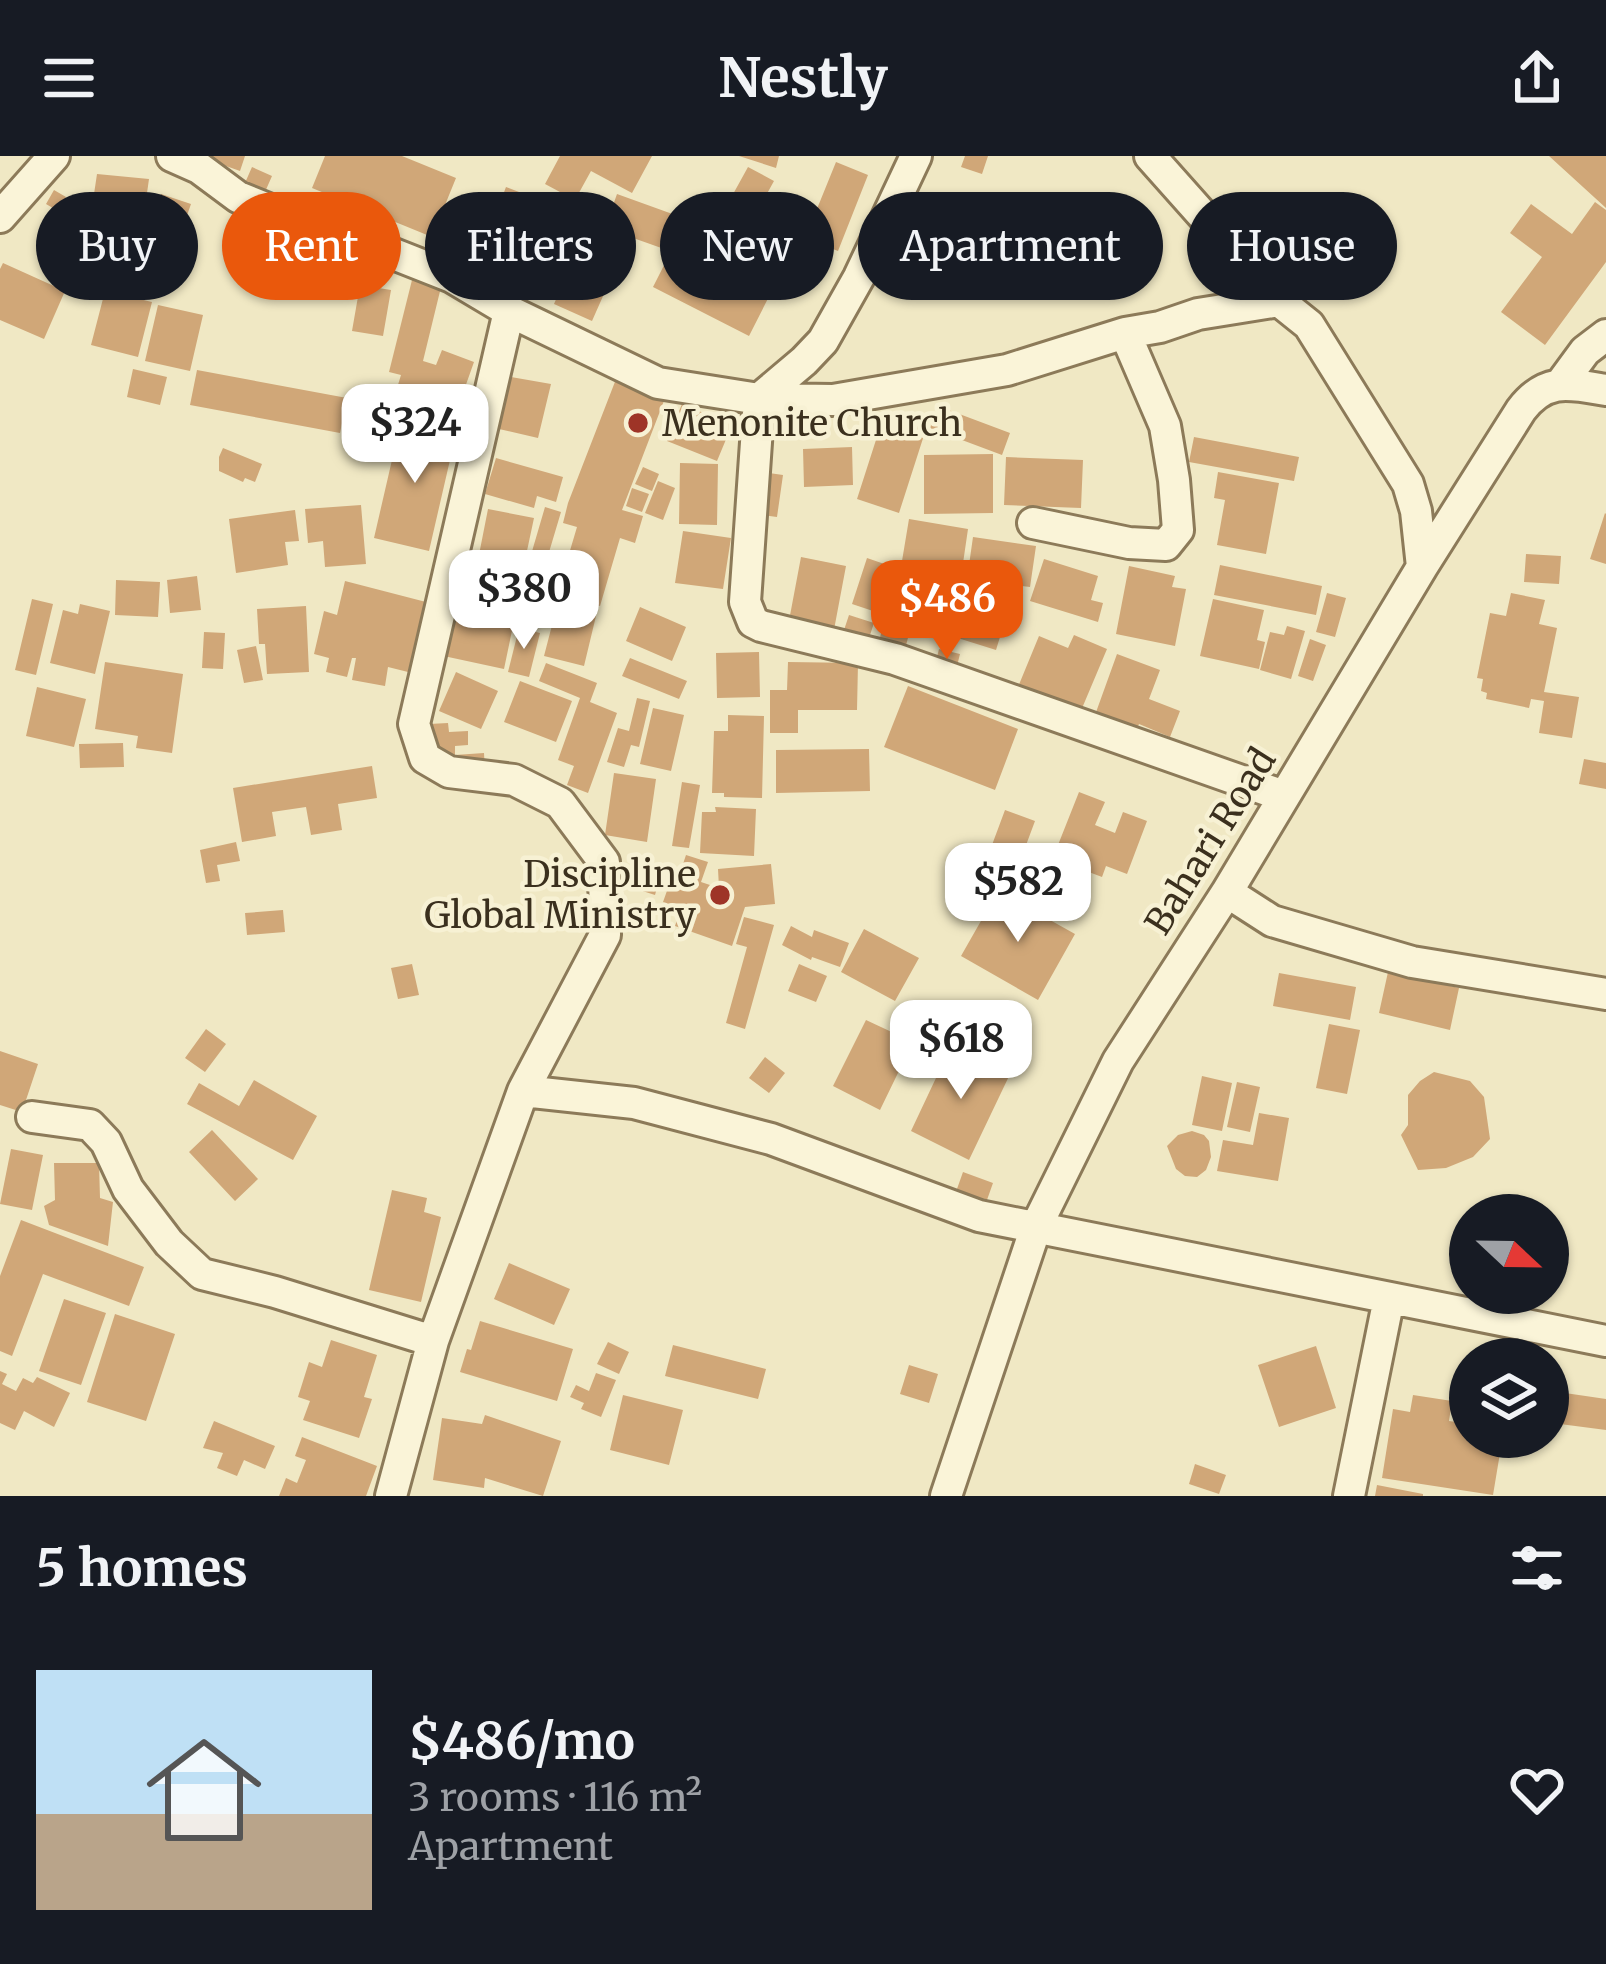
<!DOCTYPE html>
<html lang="en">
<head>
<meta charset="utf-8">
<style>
  :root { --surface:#171b24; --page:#242831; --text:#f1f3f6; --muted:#9ea1a6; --accent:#ea580c }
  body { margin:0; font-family:Merriweather,serif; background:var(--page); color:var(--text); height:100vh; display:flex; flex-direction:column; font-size:45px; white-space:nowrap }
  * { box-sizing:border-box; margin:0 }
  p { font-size:39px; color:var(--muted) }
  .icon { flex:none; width:66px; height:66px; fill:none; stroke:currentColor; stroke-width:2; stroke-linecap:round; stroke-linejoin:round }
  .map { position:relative; height:1340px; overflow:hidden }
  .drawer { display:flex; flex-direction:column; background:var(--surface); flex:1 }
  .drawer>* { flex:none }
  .banner { position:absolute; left:36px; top:36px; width:1536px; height:108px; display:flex; gap:24px }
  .needle { width:78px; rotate:112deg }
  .buttons { position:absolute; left:1449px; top:1038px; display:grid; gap:24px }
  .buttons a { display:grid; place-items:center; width:120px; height:120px; border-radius:50%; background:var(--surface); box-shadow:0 3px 9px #0004; font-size:60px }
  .price { position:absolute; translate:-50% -102px; padding:0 27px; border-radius:24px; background:#fff; color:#222; font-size:39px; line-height:78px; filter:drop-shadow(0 3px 6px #0008) }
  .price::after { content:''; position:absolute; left:50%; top:72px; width:36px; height:27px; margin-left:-18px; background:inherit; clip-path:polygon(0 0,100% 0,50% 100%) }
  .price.active { background:var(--accent); color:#fff }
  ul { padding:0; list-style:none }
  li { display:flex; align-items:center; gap:36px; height:300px; padding:0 36px }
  li span { display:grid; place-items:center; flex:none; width:336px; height:240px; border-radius:0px; color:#555 }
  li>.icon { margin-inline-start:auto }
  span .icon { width:144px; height:144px; fill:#fffc; stroke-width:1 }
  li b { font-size:51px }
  h2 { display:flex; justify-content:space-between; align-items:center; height:144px; padding:0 36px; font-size:51px }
  .pill { padding:0 42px; border-radius:54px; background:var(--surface); box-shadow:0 3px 9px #0004; font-size:42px; line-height:108px }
  .pill.active { background:var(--accent); color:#fff }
  header { display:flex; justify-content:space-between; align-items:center; height:156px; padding:0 36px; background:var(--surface); font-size:54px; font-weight:700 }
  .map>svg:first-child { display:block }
  .building { fill:#d0a778 }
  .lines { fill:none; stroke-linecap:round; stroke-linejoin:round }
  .street-casing { stroke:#8c7a59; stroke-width:36 }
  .street { stroke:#faf4d8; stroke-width:30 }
  .poi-dot { fill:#9e3427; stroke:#f7f1d4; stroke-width:4.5 }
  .labels { text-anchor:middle; stroke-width:9; stroke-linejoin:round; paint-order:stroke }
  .poi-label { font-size:36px; fill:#3b301e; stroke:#f7f1d4; text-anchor:start }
  .street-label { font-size:36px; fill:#3b301e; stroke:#f7f1d4 }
</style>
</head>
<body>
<header><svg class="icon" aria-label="menu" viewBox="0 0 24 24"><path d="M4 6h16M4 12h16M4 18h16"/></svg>Nestly<svg class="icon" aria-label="share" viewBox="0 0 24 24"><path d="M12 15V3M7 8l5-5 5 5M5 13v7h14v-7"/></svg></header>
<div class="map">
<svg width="1606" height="1340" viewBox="0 0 1606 1340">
  <rect width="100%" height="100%" fill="#f0e8c4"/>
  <path class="building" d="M198,0H245L240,15Z
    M325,0H402L456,22L432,81L312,32Z
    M560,0H652L632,37L591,15L575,44L545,28Z
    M739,0H779L776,12Z
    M965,0H988L982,18L961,11Z
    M1549,0H1606V52Z
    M836,6L868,19L838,95L825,90L810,108L774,76L789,58L808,75Z
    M252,11L272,20L261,45L241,36Z
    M748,11L774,25L758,54L732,40Z
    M97,18L149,23L146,44L94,38Z
    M506,31L579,59L551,131L478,104Z
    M54,34L66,41L58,55L46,48Z
    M161,38L191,48L185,65L156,55Z
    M617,38L678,60L667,94L605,72Z
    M1595,46L1606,54V106L1545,189L1501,156L1542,101L1510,77L1531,48L1572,78Z
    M690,58L786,107L749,180L653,131Z
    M65,59L98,79L72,122L39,102Z
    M146,62L183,70L175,112L148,107V111L113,104L120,70L144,74Z
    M581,86L619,104L592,165L554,148Z
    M3,107L65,135L44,183L0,164V113Z
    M413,120L442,127L423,205L436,209L442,194L474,206L452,268L419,256L423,241L397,232L401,219L389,216Z
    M360,129L391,134L383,180L352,175Z
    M105,135L152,146L138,201L91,189Z
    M158,149L203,159L190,215L145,205Z
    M133,213L167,221L160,249L127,241Z
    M197,214L347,242L340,277L190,249Z
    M618,218L667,237L622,354L643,360L635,387L620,382L600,450L556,437L554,443L521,433L545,351L561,356L547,403L566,408L577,371L563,367L568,347Z
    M511,221L551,228L538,282L499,273Z
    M682,248L732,269L717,305L667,285Z
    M938,250L1010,277L1002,299L930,272Z
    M884,259L926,273L899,357L857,343Z
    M401,265L456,278L429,395L374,382Z
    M1194,281L1299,301L1294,325L1189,306Z
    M852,291L853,329L804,331L803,293Z
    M223,292L262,308L255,326L245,322L243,326L219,315V301Z
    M993,298V357L924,358V299Z
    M1006,301L1083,304L1081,352L1004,349Z
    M496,302L563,321L556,346L537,340L534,352L485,338Z
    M680,307L718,308L717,369L679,368Z
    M643,311L659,318L652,335L635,328Z
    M762,316L783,319L777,361L755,358Z
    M1218,316L1279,327L1266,398L1217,389L1225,344L1214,342Z
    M658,325L675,332L663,364L645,357Z
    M632,332L649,338L642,356L626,350Z
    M361,349L366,408L325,411L323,385L308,387L305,353Z
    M488,353L534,362L521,423L476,414Z
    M295,354L299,385L285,386L288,409L236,417L229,363Z
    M1605,357L1606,358V408L1590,403Z
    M909,363L968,373L962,414L902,405Z
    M683,375L731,382L723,433L675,427Z
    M973,381L1036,390L1030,431L967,423Z
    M1526,398L1561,400L1559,428L1524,426Z
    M801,401L846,410L833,479L788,470Z
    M867,402L893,411L879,457L852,448Z
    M1044,403L1098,420L1091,444L1103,447L1098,466L1030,445Z
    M1220,409L1322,430L1316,459L1214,439Z
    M1129,410L1175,420L1172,431L1186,433L1175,490L1116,478Z
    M898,414L924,421L904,497L878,489Z
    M197,420L201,454L170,457L167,424Z
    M116,424L160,426L158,461L115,459Z
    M345,425L426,446L408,516L388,511L385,530L352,524L356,502H352L347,521L326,516L329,502L314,498L324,455L337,459Z
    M944,425L1011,445L996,494L929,473Z
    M1327,437L1346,442L1335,481L1316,476Z
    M1511,437L1545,444L1539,468L1557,472L1544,536L1579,541L1572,582L1539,577L1544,545L1531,543L1529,552L1486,543L1487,537L1481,535L1483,523L1477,522L1490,457L1506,460Z
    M32,443L53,448L36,519L15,514Z
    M1213,443L1264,454L1257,484L1265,486L1259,513L1200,500Z
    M80,448L110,455L95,518L50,507L63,454L78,458Z
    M306,450L309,516L267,518L265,488H259L257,453Z
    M557,450L596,460L584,510L544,500Z
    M450,451L514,465L504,513L439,499Z
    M640,451L686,471L672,505L626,485Z
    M849,459L874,467L866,491L841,483Z
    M1287,470L1305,475L1291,523L1260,514L1270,476L1284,479Z
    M519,472L540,477L529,521L508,516Z
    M204,476L225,477L223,513L202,512Z
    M1074,479L1107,493L1080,557L1018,531L1039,480L1068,492Z
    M1310,483L1326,489L1313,525L1298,520Z
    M256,490L263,524L244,527L237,494Z
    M939,493L960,498L955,518L934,513Z
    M759,496L760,541L717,542L716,497Z
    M1117,498L1160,514L1149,543L1180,555L1170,581L1139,568L1136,575L1095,559Z
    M630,502L687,525L679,543L622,520Z
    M105,506L183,518L172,597L136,592L138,580L95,573Z
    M788,506L858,507L857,554H798V577H770V534H787Z
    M546,507L597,527L590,546L617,557L588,637L567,629L574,610L558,604L580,542L539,525Z
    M456,516L498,535L481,573L439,555Z
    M520,525L572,545L556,586L504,566Z
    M908,530L1018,573L995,634L884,591Z
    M37,531L86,543L74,591L26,580Z
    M637,542L650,545L639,591L631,589L624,611L607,606L618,572L629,575Z
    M653,552L684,559L671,615L640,608Z
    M728,559L764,560L762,642L724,641V637H712L714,575H728Z
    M448,567L449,576L468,575V589L455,590V599L484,597L485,616L450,614L449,598L429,599V568Z
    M123,587L124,611L80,612L79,588Z
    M869,593L870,635L776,637V594Z
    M1584,603L1606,607V633L1579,628Z
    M372,610L377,642L338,648L342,674L311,679L306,651L272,656L276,680L242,686L233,632Z
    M614,617L656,623L647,686L605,679Z
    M682,626L700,629L689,692L672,690Z
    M1079,636L1105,646L1095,669L1115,677L1123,656L1147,665L1127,718L1106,710L1102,721L1073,710L1078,697L1058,689Z
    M715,651L756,653L754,700L700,697L702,656H716Z
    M1005,654L1035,665L1019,708L989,697Z
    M236,686L240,705L217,709L220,725L206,727L200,694Z
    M686,699L708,706L701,726L719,732L718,713L771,708L775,748L745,751L732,790L675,770L681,752L663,746L673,718L679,720Z
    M633,712L660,721L655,739L627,730Z
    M998,735L1075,778L1038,844L961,800Z
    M283,754L285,776L247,779L245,757Z
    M744,761L774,769L745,873L726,867L747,791L736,788Z
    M791,770L812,781L814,774L849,787L840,811L812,801L811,804L782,789Z
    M864,773L919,802L895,845L841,816Z
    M412,808L419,839L398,843L391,812Z
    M799,808L827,820L816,846L788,835Z
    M1388,816L1459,832L1450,874L1379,857Z
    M1279,817L1356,831L1350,864L1273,850Z
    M956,844L1022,880L1006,909L940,873Z
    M866,864L913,886L880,954L833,930Z
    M1329,868L1360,874L1347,938L1316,932Z
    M206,873L226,888L205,916L185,902Z
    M952,888L1011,916L969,1004L911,975Z
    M0,895L38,908L22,956L0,949Z
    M765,901L785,917L769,937L749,922Z
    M1434,916L1470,925L1484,941L1490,983L1473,1001L1446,1012L1418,1014L1401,979L1408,969V939L1420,925Z
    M1202,920L1232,927L1222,975L1192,969Z
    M254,924L317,960L293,1004L187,948L199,927L239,950Z
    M1237,926L1260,931L1250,976L1227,971Z
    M1259,957L1289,962L1278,1025L1217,1015L1223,984L1253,989Z
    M212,974L258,1023L235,1045L189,996Z
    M1192,975L1204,979L1209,985L1211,1001L1206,1014L1197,1021L1185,1020L1176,1013L1167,990L1178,979Z
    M11,993L43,999L32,1054L0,1048Z
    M54,1007H99L100,1042L113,1046L108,1090L49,1069L44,1050L55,1044Z
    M963,1016L993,1027L982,1058L952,1047Z
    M392,1034L427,1042L424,1056L441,1061L421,1146L369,1134Z
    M21,1064L144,1111L129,1150L43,1118L12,1200L0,1195V1120Z
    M509,1107L570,1133L554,1169L494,1143Z
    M64,1143L106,1157L81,1229L39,1215Z
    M115,1158L175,1178L146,1265L87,1246Z
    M480,1165L573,1193L557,1245L460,1216L467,1193L471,1194Z
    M331,1184L377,1199L364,1241L372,1243L359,1282L303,1264L310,1245L298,1241L309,1206L322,1211Z
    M608,1186L629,1196L619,1218L597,1208Z
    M673,1189L766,1213L758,1243L665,1220Z
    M1316,1190L1336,1252L1279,1271L1258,1209Z
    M909,1209L938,1218L929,1247L900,1238Z
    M0,1215L7,1218L2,1228L16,1235L23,1222L33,1227L37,1221L70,1237L54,1271L24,1255L15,1274L0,1267Z
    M596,1217L616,1224L601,1261L581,1253L584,1247L570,1241L576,1229L589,1235Z
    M1565,1237L1606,1243V1274L1560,1268Z
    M623,1239L683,1254L669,1309L610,1294Z
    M1413,1239L1452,1245L1449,1265L1470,1268V1281H1488L1486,1294L1500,1297L1493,1339L1382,1322L1393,1253L1410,1256Z
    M485,1259L561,1285L543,1340L485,1322L484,1332L433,1324L442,1262L482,1268Z
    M214,1265L275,1290L265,1313L244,1304L237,1320L217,1312L223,1297L203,1292Z
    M302,1281L377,1310L366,1340H279L286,1322L297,1327L306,1304L295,1300Z
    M1195,1308L1226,1319L1219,1338L1189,1328Z
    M1377,1329L1423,1338V1340H1375Z"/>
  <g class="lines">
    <g class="street-casing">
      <path id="street" d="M172,0L199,12L238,41L280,58L381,93L452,121L509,155L658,227L759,243L833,244L1007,214L1125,177
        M916,0L859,121L823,185L804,205L759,243L745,446L753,466L761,470L895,503L1284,640
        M1150,0L1279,145L1309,169L1408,328L1416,355L1422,411
        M0,61L54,0
        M509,155L414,568L425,602L449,616L514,624L560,647L604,706L605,779L523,935L634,947L771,983L979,1060L1606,1185
        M1560,229L1585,195L1606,179
        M1033,367L1129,387L1166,389L1178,374L1174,324L1165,270L1125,177L1160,171L1198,158L1279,145
        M1227,736L1272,765L1412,806L1606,838
        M32,961L90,969L106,986L128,1033L169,1087L202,1118L275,1136L433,1185
        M391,1340L433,1185L523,935
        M946,1340L1036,1071L1118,905L1227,736L1422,411L1521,254C1546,221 1570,228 1606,234
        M1349,1340L1389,1142"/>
    </g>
    <use href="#street" class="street"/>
  </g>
  <g class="poi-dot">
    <circle cx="638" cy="267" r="12"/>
    <circle cx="720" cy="739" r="12"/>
  </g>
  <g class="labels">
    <g class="poi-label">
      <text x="662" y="280">Menonite Church</text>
      <text x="696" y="731" text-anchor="end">Discipline<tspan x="696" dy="41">Global Ministry</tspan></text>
    </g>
    <g class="street-label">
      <text transform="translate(1210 685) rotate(-58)" y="13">Bahari Road</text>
    </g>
  </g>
</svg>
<div class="buttons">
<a><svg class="needle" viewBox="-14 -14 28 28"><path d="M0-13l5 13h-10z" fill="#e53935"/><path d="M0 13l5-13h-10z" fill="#9ea1a6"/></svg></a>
<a><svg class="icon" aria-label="layers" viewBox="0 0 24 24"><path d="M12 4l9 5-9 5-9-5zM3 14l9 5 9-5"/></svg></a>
</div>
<b class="price" style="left:415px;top:330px">$324</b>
<b class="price" style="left:524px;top:496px">$380</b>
<b class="price active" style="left:947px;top:506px">$486</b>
<b class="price" style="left:1018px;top:789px">$582</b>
<b class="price" style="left:961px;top:946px">$618</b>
<div class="banner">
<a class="pill">Buy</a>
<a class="pill active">Rent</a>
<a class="pill">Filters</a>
<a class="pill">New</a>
<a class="pill">Apartment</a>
<a class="pill">House</a>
</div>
</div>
<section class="drawer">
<h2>5 homes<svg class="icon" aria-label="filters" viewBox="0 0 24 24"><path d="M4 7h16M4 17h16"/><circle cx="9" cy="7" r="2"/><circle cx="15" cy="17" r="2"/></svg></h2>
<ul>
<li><span style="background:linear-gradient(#bfe0f5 60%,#b9a48a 0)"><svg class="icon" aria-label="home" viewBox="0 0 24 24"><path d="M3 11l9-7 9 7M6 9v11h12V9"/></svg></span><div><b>$486/mo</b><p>3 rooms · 116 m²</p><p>Apartment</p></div><svg class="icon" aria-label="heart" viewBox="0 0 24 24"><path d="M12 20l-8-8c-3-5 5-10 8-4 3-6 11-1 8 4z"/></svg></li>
</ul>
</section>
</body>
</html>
